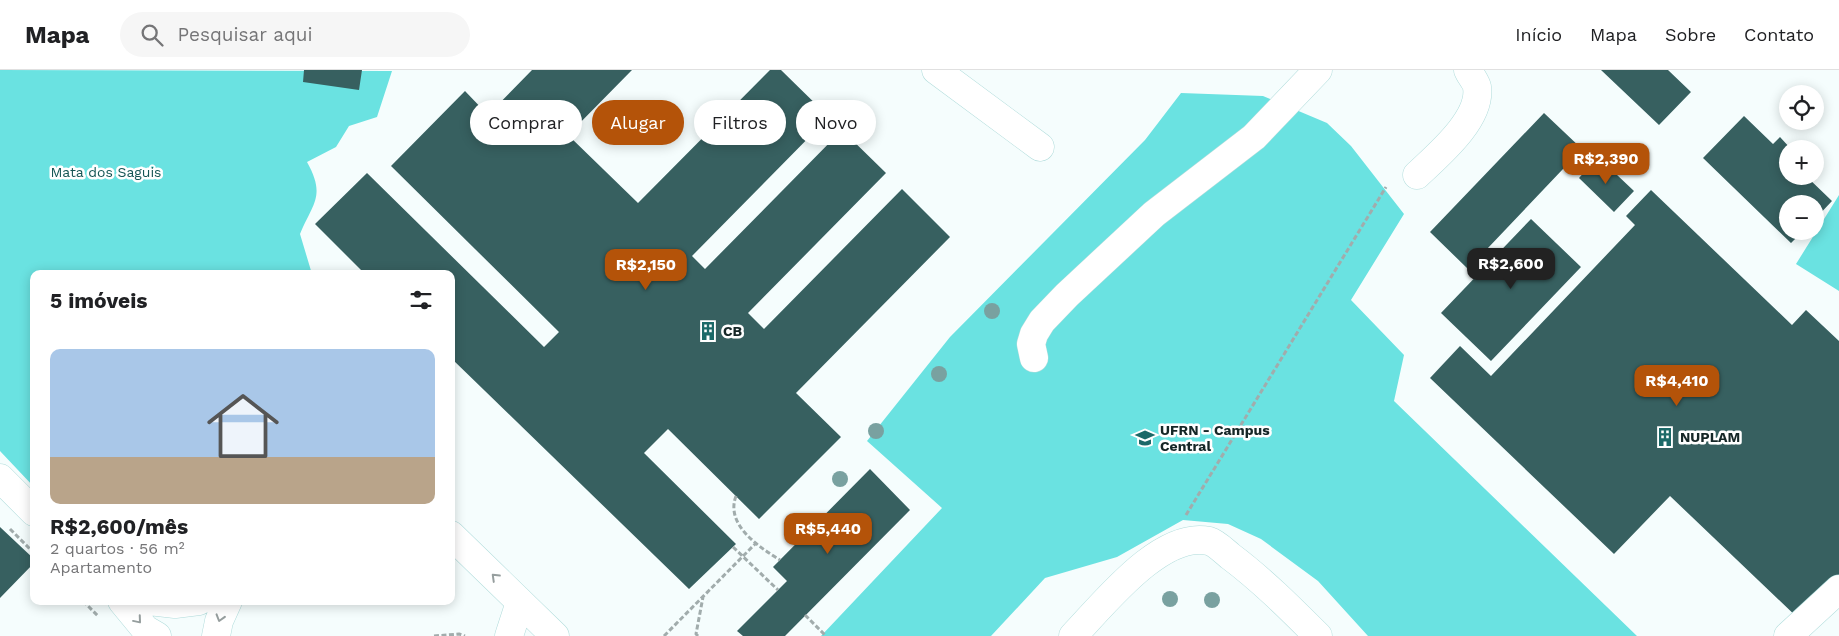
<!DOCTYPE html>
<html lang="pt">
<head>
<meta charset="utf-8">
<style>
  :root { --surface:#fff; --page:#f6f6f6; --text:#202124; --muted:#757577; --line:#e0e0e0; --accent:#b45309 }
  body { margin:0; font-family:"Work Sans",sans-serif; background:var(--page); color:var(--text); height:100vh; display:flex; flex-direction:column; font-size:19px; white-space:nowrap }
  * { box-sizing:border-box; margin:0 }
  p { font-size:16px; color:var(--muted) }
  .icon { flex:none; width:28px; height:28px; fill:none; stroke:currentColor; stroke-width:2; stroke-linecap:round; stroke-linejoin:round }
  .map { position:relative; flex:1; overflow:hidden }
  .details { position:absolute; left:30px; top:200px; width:425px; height:335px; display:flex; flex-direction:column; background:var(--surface); border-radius:10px; box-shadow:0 2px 12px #0003 }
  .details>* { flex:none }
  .hud { position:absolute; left:470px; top:30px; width:475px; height:45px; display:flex; gap:10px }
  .tools { position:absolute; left:1779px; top:15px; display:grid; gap:10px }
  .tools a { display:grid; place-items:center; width:45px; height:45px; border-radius:50%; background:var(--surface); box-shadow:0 2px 12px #0003; font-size:25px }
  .price { position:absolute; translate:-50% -42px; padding:0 11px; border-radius:10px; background:var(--accent); color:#fff; font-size:16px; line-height:32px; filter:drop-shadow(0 1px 2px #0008) }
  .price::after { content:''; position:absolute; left:50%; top:30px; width:15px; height:11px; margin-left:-8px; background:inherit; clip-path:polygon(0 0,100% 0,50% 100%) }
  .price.selected { background:#222; color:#fff }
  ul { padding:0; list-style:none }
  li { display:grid; align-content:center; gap:10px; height:265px; padding:0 20px }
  li span { display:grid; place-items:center; height:155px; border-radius:10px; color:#555 }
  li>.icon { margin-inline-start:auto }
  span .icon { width:90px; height:90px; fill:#fffc; stroke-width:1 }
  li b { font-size:21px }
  h2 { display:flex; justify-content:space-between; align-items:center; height:60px; padding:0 20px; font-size:21px }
  .tag { padding:0 18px; border-radius:22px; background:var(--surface); box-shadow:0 2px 12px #0003; font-size:18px; line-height:45px }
  .tag.selected { background:var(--accent); color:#fff }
  header { display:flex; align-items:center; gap:30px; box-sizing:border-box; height:70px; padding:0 25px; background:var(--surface); border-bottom:1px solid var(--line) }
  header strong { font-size:24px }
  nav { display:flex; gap:28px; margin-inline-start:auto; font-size:18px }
  .search { width:350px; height:45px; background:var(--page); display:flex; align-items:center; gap:12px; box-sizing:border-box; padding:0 18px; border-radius:28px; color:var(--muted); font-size:19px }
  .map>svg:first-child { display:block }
  .green { fill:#6ae2e1 }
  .building { fill:#376060 }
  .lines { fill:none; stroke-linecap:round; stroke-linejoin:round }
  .minor-casing { stroke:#b0dcdb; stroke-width:29 }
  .path { stroke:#a1acac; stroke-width:3; stroke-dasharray:5 2.5; stroke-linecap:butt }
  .minor { stroke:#fff; stroke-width:28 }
  .tree { fill:#79a1a0 }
  .oneway { stroke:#969e9e }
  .labels { text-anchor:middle; stroke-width:5; stroke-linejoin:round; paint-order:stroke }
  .park-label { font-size:14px; fill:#145554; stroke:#fff }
  .poi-label { font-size:14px; font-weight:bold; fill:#162727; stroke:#fff; text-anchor:start }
</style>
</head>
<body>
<header>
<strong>Mapa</strong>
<div class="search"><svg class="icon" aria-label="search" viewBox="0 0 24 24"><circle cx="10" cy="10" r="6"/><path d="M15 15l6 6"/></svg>Pesquisar aqui</div>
<nav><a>Início</a><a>Mapa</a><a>Sobre</a><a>Contato</a></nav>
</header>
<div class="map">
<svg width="1839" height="566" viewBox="0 0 1839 566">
  <rect width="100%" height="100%" fill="#f5fdfd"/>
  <path class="green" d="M0,0L392,1L377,47L349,56L336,77L307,92C326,126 313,133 300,164L312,204H34V417L0,381Z
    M1181,23L1263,26L1327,53L1351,76L1404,144L1351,230L1404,285L1394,331L1637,566H1368L1318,511L1261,469L1228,454L1183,450L1117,487L1045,508L991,566H821L942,438L867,371L950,267L1145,70Z
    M1839,125V221L1796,194Z"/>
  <path class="building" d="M304,0H362L359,20L303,12Z
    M532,0H632L568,65L638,133L770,0H781L829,47L692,186L705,199L842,60L886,103L748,243L764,259L902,119L950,167L796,323L841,367L759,449L668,359L644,383L736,474L689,519L451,288V204H365L315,154L367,103L544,277L559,262L391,96L465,21L488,45Z
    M1601,0H1668L1691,22L1659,55Z
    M1544,43L1582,79L1468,199L1430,162Z
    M1744,46L1773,74L1780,67L1791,79H1788V106H1806L1832,131L1815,149V134H1788V161H1803L1791,173L1703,88Z
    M1598,87L1634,121L1614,142L1579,108Z
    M1651,120L1792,255L1806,240L1839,271V511L1801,551L1670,426L1614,484L1430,308L1460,276L1491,306L1635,155L1626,146Z
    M1531,149L1581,197L1491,291L1441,243Z
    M870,399L910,440L785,566H743L737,561L787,511L773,497Z
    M0,457L34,489V493L0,528Z"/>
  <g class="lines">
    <g class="minor-casing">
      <path id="minor" d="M936,0L1040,77
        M1417,105C1437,86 1482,49 1477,17C1476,12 1470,5 1468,0
        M1034,288L1031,274L1034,264L1042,251L1067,225L1154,144L1254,67L1318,0
        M0,408L34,442
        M451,465L555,566
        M122,531L145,559L157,566
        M149,531L175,534L199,531
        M216,566L219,551L228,531
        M509,566L520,532
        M1073,566C1103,535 1161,460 1209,471C1216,473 1224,481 1230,486C1262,510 1290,538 1318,566
        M1788,566L1839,519"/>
    </g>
    <path class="path" d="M736,426C725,455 759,477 780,490
      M1186,445L1386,117
      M10,459L34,483
      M733,477L778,520
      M83,531L98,546
      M805,545L826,566
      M434,566L459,564L465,566
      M664,566L756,473
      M698,566L696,564L703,527"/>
    <use href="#minor" class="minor"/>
  </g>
  <g class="tree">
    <circle cx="992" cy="241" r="8"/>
    <circle cx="939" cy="304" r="8"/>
    <circle cx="876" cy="361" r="8"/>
    <circle cx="840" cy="409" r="8"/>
    <circle cx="1170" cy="529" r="8"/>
    <circle cx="1212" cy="530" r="8"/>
  </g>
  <defs><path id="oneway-chevron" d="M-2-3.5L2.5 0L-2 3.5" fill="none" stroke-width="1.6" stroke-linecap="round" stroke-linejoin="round" transform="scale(1.25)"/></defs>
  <g class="oneway">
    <use href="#oneway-chevron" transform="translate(495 507) rotate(-136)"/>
    <use href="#oneway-chevron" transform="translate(220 548) rotate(107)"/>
    <use href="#oneway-chevron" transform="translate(138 550) rotate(50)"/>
  </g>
  <defs>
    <g id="building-bare" transform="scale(1.5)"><path d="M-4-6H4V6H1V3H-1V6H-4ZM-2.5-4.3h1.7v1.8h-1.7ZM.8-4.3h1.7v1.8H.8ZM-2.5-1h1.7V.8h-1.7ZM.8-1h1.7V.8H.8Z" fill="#1c6968" stroke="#fff" stroke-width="2.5" paint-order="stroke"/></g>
    <g id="university-bare" transform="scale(1.5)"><path d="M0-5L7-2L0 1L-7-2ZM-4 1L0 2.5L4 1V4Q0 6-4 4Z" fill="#1c6968" stroke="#fff" stroke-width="2.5" paint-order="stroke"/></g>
  </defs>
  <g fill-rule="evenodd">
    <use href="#building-bare" x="708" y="261"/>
    <use href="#building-bare" x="1665" y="367"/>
    <use href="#university-bare" x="1145" y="368"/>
  </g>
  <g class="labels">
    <g class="park-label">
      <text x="106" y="107">Mata dos Saguis</text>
    </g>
    <g class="poi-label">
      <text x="723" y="266">CB</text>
      <text x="1160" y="365">UFRN - Campus<tspan x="1160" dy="16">Central</tspan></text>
      <text x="1680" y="372">NUPLAM</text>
    </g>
  </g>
</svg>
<div class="tools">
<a><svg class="icon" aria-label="locate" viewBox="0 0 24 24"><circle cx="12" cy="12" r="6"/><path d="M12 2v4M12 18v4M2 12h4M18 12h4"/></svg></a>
<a>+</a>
<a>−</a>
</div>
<b class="price" style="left:1606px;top:115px">R$2,390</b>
<b class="price selected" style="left:1511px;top:220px">R$2,600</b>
<b class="price" style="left:646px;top:221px">R$2,150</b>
<b class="price" style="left:1677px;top:337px">R$4,410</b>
<b class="price" style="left:828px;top:485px">R$5,440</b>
<div class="hud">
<a class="tag">Comprar</a>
<a class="tag selected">Alugar</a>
<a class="tag">Filtros</a>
<a class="tag">Novo</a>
</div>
<section class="details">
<h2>5 imóveis<svg class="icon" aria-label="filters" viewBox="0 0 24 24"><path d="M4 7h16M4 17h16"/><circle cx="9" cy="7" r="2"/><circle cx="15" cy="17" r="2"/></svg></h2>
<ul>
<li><span style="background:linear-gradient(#a9c7e8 70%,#b9a48a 0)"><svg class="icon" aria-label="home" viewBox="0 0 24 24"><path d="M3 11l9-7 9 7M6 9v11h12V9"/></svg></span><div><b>R$2,600/mês</b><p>2 quartos · 56 m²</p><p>Apartamento</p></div></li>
</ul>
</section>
</div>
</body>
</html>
